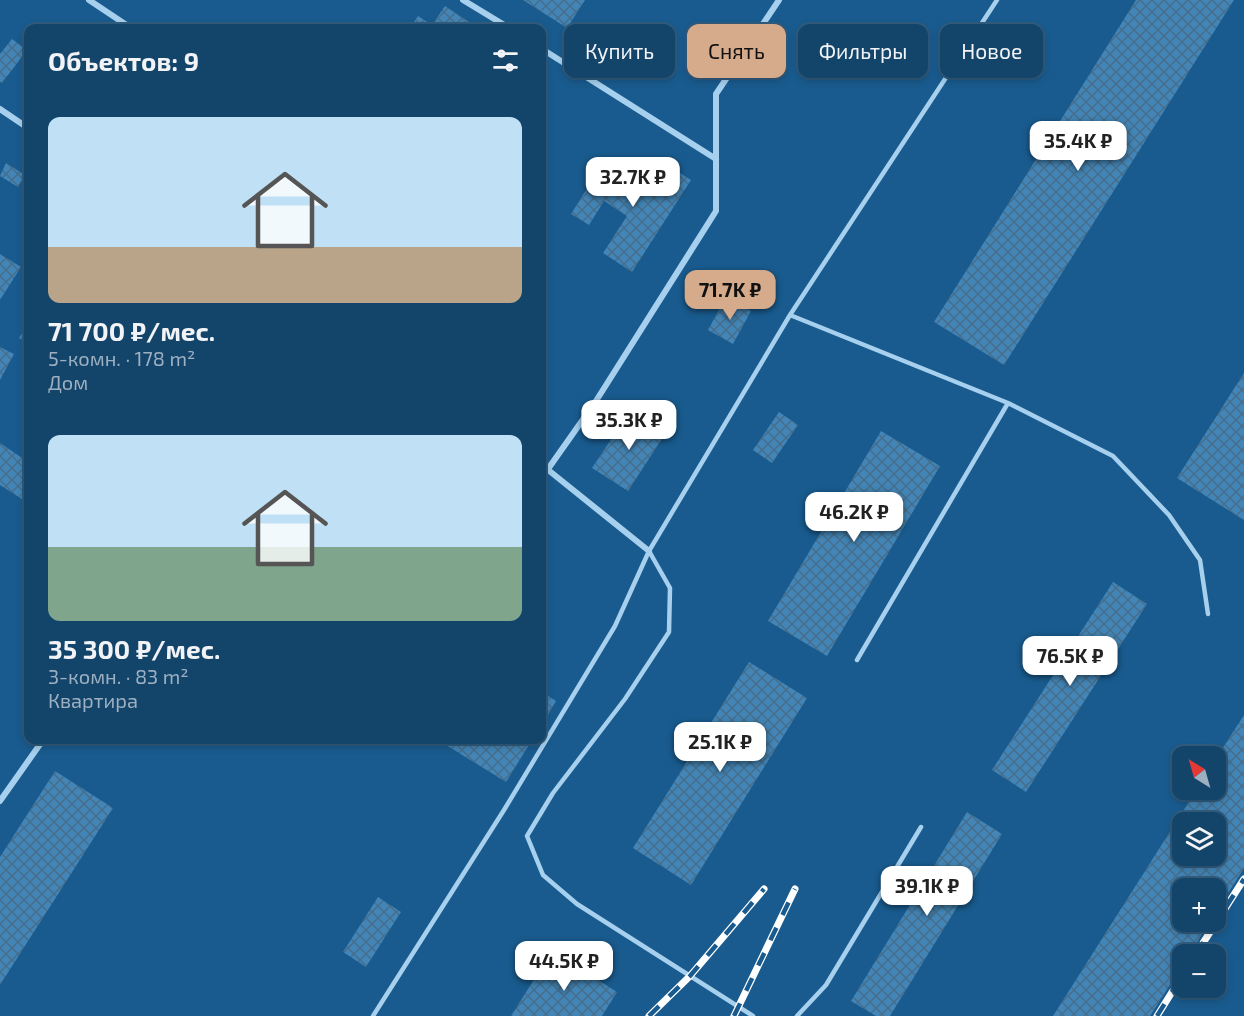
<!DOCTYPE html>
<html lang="ru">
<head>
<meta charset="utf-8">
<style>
  :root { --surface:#13446a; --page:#1c4b70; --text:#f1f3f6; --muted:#9db0c1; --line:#325c7e; --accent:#d6ab8b }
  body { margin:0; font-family:"Exo 2",sans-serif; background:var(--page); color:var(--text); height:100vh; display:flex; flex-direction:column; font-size:22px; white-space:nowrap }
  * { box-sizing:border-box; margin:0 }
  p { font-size:20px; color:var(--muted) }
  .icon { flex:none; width:33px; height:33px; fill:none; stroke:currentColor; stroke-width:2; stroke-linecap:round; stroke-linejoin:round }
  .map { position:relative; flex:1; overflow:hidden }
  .panel { position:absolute; left:24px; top:24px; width:522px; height:720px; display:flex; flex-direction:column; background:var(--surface); border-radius:12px; box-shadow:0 3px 9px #0003,0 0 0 2px var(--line) }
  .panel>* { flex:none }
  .hud { position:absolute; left:564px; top:24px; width:570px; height:54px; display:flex; gap:12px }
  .needle { width:39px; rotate:323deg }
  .buttons { position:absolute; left:1172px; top:746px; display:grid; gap:12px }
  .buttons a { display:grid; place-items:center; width:54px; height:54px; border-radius:12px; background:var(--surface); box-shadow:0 3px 9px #0003,0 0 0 2px var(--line); font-size:30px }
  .price { position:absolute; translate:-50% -51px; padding:0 14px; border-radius:12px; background:#fff; color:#222; font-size:20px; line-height:39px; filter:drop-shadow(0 2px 3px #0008) }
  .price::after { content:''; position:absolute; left:50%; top:36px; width:18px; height:14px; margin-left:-9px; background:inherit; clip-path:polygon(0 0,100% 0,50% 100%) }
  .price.active { background:var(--accent); color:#111 }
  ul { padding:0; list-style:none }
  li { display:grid; align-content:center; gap:12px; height:318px; padding:0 24px }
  li span { display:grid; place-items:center; height:186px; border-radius:12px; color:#555 }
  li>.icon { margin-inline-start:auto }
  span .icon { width:108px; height:108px; fill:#fffc; stroke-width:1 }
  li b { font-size:26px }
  h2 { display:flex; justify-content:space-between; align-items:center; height:72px; padding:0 24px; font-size:26px }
  .chip { padding:0 21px; border-radius:12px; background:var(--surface); box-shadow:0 3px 9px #0003,0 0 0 2px var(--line); font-size:21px; line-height:54px }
  .chip.active { background:var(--accent); color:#111 }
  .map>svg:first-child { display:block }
  .building { fill:url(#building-cross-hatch); fill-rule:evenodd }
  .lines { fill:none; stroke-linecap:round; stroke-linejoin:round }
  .service { stroke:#a6d0ee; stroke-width:4.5 }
  .minor { stroke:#a6d0ee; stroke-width:6 }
  .rail-casing { stroke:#fff; stroke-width:7 }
  .rail { stroke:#195b8e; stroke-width:4.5; stroke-dasharray:14; stroke-linecap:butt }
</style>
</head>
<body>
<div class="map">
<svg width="1244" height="1016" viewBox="0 0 1244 1016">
  <defs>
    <pattern id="building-cross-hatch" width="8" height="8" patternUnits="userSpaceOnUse" patternTransform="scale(1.5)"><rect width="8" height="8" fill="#4285b6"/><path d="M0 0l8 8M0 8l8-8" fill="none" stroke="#466e8c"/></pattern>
  </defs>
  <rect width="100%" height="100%" fill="#195b8e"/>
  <path class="building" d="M523,0H585L567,28Z
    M1136,0H1234L1004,365L934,322Z
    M445,6L469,22L464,28H410L418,16L432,25Z
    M12,39L27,50L2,83L0,82V54Z
    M658,159L691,180L632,272L603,253L627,216L604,201L589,225L571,214L603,163L640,187Z
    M6,163L25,175L18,187L0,176Z
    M0,254L21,267L0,300Z
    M726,297L751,311L733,344L708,330Z
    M28,324V344L19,338Z
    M0,347L14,354L0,380Z
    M1244,373V520L1177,478Z
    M630,411L665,434L628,491L592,468Z
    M779,412L798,425L772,463L753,450Z
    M881,431L940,466L827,656L768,621Z
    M0,443L28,462V503L0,485Z
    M1113,582L1147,604L1026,792L992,770Z
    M749,662L807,698L691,885L633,848Z
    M542,692L556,701L542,725Z
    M1244,715V868L1215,914V888H1182V921H1210L1190,954H1182V966L1150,1016H1053L1197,789H1215V760ZM1182,822H1215V855H1182Z
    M438,740H532L506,782Z
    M55,771L113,808L0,985V857Z
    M967,812L1002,834L890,1016H876L851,1001Z
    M378,897L401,912L366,967L343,952Z
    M552,951L617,992L602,1016H511Z"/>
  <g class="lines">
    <path class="service" d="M790,315L1008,403L1113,456L1169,515L1200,560L1208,614
      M649,551L670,588L669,632L625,699L553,793L527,836L543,875L577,904L753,1016
      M857,660L1008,403
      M373,1016L504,810L615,626L649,551L790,315L997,0
      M797,1016L826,985L921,827"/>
    <path class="minor" d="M89,0L131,28
      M463,0L509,28
      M542,49L716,159
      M0,109L28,128
      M542,465L649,551
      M548,469L596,401L716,211V94L779,0
      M0,801L43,740"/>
    <g class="rail-casing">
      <path id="rail" d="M1196,954L1244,879
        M649,1016L690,976L764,889
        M734,1016L795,889
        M1157,1016L1182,976"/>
    </g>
    <use href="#rail" class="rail"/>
  </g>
</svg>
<div class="buttons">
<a><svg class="needle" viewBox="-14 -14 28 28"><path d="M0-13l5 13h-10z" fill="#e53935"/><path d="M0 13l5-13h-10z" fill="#9db0c1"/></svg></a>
<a><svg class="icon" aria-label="layers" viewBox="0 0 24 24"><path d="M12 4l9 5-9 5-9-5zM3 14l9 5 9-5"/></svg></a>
<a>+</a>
<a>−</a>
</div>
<b class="price" style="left:1078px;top:172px">35.4K ₽</b>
<b class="price" style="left:633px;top:208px">32.7K ₽</b>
<b class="price active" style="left:730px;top:321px">71.7K ₽</b>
<b class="price" style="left:629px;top:451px">35.3K ₽</b>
<b class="price" style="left:854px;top:543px">46.2K ₽</b>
<b class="price" style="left:1070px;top:687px">76.5K ₽</b>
<b class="price" style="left:720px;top:773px">25.1K ₽</b>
<b class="price" style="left:927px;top:917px">39.1K ₽</b>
<b class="price" style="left:564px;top:992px">44.5K ₽</b>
<div class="hud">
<a class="chip">Купить</a>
<a class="chip active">Снять</a>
<a class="chip">Фильтры</a>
<a class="chip">Новое</a>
</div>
<section class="panel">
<h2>Объектов: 9<svg class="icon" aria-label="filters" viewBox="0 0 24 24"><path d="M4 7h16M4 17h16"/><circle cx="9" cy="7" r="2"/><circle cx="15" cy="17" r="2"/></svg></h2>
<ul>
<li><span style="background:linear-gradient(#bfe0f5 70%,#b9a48a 0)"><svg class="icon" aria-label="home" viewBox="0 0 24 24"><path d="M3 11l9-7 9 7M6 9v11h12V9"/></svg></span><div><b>71 700 ₽/мес.</b><p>5-комн. · 178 m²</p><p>Дом</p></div></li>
<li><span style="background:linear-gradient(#bfe0f5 60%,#7fa58c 0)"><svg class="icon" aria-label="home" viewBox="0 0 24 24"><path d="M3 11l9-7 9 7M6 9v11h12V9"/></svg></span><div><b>35 300 ₽/мес.</b><p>3-комн. · 83 m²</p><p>Квартира</p></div></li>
</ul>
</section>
</div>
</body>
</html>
